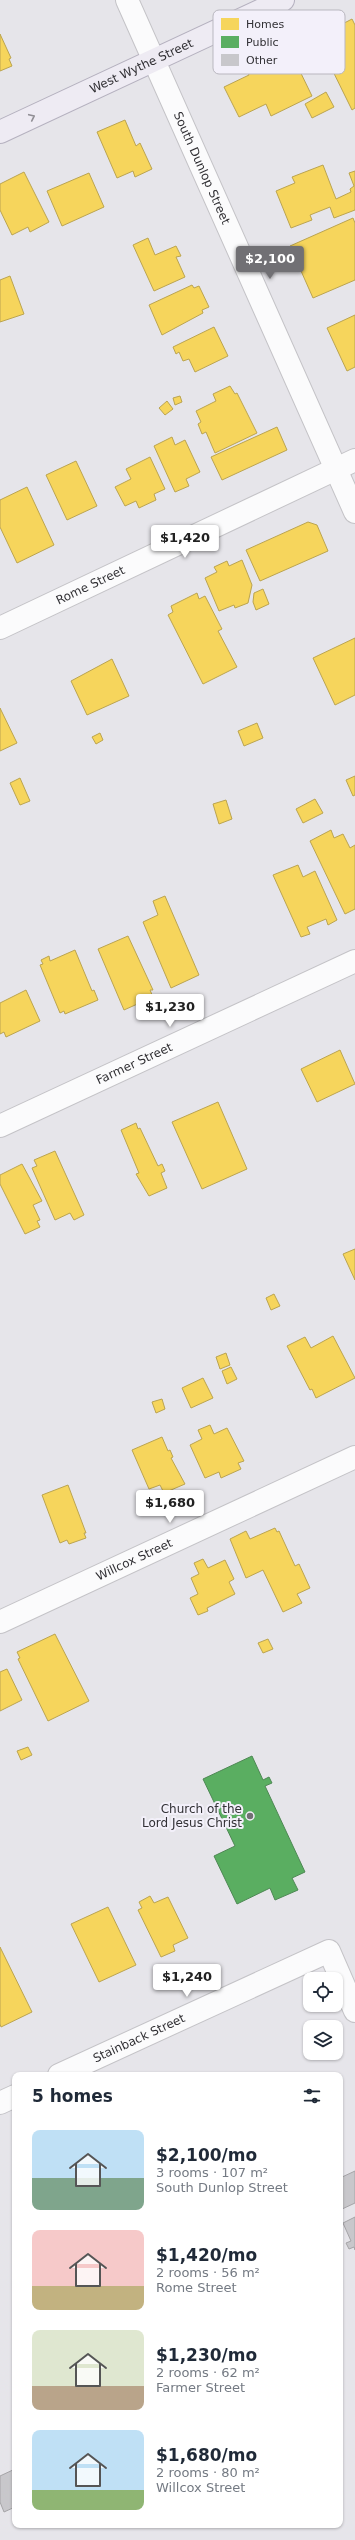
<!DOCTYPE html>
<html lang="en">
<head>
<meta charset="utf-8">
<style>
  :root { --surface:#fff; --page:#f6f6f7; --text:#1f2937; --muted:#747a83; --accent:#717074 }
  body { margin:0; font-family:"DejaVu Sans",sans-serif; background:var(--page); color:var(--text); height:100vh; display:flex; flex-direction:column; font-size:15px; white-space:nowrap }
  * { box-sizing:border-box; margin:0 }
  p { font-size:13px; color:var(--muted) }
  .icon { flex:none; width:22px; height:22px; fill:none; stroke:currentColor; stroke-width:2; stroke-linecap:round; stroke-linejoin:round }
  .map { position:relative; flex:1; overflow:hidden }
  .panel { position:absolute; left:12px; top:2072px; width:331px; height:456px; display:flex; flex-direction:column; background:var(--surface); border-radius:8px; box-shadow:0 1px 3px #0004 }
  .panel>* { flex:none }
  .tools { position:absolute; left:303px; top:1972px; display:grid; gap:8px }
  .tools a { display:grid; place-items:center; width:40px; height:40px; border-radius:8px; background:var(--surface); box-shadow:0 1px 3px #0004; font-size:20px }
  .price { position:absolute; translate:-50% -34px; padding:0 9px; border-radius:4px; background:#fff; color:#222; font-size:13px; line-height:26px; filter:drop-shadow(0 1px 2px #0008) }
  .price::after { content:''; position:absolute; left:50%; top:24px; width:12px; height:9px; margin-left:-6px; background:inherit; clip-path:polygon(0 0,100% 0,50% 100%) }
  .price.active { background:var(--accent); color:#fff }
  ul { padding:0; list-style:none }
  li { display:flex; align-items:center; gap:12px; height:100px; padding:0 20px }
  li span { display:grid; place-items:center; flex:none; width:112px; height:80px; border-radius:8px; color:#555 }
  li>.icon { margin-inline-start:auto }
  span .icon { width:48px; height:48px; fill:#fffc; stroke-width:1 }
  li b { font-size:17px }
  h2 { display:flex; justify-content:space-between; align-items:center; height:48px; padding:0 20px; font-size:17px }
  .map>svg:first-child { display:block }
  .homes { fill:#f6d55c; stroke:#bba450 }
  .public { fill:#5aae61; stroke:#4e8854 }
  .building { fill:#c8c7cb; stroke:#a5a4a7 }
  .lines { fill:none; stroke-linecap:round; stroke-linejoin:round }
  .minor-casing { stroke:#c4c3c7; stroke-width:24 }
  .major-casing { stroke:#b5b1bf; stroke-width:24 }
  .minor { stroke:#fbfbfc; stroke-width:22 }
  .major { stroke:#eeebf3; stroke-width:22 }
  .oneway { stroke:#908e94 }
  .poi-dot { fill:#717074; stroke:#f3f0fa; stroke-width:1.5 }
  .labels { text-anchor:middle; stroke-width:4; stroke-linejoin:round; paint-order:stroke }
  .street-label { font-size:12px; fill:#323135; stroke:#f3f0fa }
  .poi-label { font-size:12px; fill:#323135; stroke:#f3f0fa; text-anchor:end }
  .key { fill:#f3f0fa; stroke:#b9b7bf; stroke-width:1 }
  .key-label { font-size:11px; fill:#323135 }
</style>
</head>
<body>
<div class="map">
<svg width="355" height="2540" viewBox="0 0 355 2540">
  <rect width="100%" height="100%" fill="#e6e5ea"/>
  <path class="homes" d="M352,19L355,25V108L352,110L320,45L328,40L325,33Z
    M0,34L11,58L9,59L12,66L0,71Z
    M293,48L297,57L294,59L312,96L271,116L266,104L239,117L224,87L249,75L247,71Z
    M326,92L334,107L312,118L305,104Z
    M125,120L136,146L140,143L152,169L135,177L133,171L117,178L97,132Z
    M323,165L336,199L351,192L350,189L354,186L349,173L355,171V210L334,218L330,207L310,215L312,220L291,228L276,191L295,183L292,177Z
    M24,172L49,222L30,232L28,227L12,235L0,210V184Z
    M89,173L104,207L62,226L47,191Z
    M353,218L355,223V280L313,298L290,246Z
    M148,238L155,255L176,246L181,256L176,257L185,277L154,291L133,245Z
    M10,276L24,314L0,322V280Z
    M192,285L194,288L199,286L209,307L202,310L203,313L162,335L149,305Z
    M355,315V367L347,371L327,328Z
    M214,327L228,356L195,372L189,359L183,361L179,352L176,354L173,347Z
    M230,386L235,394L237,393L257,433L215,453L206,432L202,434L198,424L201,422L196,411L216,401L213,394Z
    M180,396L182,402L175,405L173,398Z
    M167,401L173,409L165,415L159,408Z
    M277,427L287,450L222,480L211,457Z
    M172,437L175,445L185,440L200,472L186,479L189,486L175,492L154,446Z
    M150,457L165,489L154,494L156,500L139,508L136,501L125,506L115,487L131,479L126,469Z
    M76,461L97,506L67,520L46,475Z
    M27,487L54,545L17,563L0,527V500Z
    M308,522L317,525L328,551L260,581L246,550Z
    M242,560L252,585L248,603L235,608L234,605L219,611L205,578L217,572L214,567L227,561L229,566Z
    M263,589L269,604L256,610L253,602L254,593Z
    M197,593L199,599L205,596L222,629L218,631L237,667L203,684L168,615L173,612L171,606Z
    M355,638V695L335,705L313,658Z
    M112,659L129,696L87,715L71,681Z
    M0,708L17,743L0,751Z
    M257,723L263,738L244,746L238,731Z
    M100,733L103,740L96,744L92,737Z
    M355,776V795L353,796L346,780Z
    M20,778L30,801L20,805L10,783Z
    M315,799L323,813L303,823L296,809Z
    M226,800L232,819L219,824L213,804Z
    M331,830L334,838L343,834L350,848L355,845V909L345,914L310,841Z
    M298,865L303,877L315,871L337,920L328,925L326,919L307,927L310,934L301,937L273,875Z
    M165,896L199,975L171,988L143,922L158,915L153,901Z
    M128,936L153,990H150L153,997L124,1010L98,949Z
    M75,950L92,991L94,990L98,1000L65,1014L64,1011L60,1013L40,965L43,964L41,960L49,956L50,961Z
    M26,990L40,1021L6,1037L4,1032L0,1034V1003Z
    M340,1050L355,1084L317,1102L301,1069Z
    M218,1102L247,1169L202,1189L172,1122Z
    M136,1123L138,1129L140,1128L158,1166L162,1164L165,1171L161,1173L167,1188L149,1196L136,1174L139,1173L121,1130Z
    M55,1151L84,1215L74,1220L70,1213L55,1220L32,1168L37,1166L34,1160Z
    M22,1164L42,1201L33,1205L40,1220L37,1221L40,1227L25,1234L0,1184V1175Z
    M355,1249V1280L343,1254Z
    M274,1294L280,1306L271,1310L266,1298Z
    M333,1336L355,1378L316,1398L312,1389L310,1390L287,1346L305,1337L311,1348Z
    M226,1353L230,1365L220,1369L216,1357Z
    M231,1367L237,1379L227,1384L222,1371Z
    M203,1378L213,1398L191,1408L182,1388Z
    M162,1399L165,1409L156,1413L152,1402Z
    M210,1425L214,1434L227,1428L244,1461L238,1463L241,1469L221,1478L219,1472L205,1478L190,1445L202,1439L198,1430Z
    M162,1437L168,1451L170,1450L173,1457L171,1458L185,1484L164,1493L160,1485L149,1489L132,1450Z
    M68,1485L86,1533H84L86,1538L69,1544L67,1540L60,1543L42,1495Z
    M275,1528L277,1532L279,1531L295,1566L299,1564L310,1588L297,1594L302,1603L283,1612L263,1570L246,1578L230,1539L246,1531L250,1539Z
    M203,1559L208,1568L225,1560L234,1579L229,1582L235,1594L207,1608L208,1611L198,1615L190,1598L198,1594L191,1578L199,1574L194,1563Z
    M55,1634L89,1701L48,1721L18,1659L20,1658L17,1652Z
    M268,1639L273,1649L263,1653L258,1643Z
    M7,1669L22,1700L0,1711V1672Z
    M28,1747L32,1755L21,1760L17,1751Z
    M150,1896L154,1903L168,1897L188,1938L173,1945L175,1951L161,1957L138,1910L142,1908L139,1902Z
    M108,1907L136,1965L99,1982L71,1924Z
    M0,1947L32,2012L1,2027L0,2024Z"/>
  <path class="public" d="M252,1756L263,1780L269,1777L272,1783L265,1786L305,1872L292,1878L298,1890L275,1900L270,1888L237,1904L214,1856L235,1846L203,1779Z"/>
  <path class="building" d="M355,2171V2203L340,2210V2178Z
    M355,2217V2250L354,2247L349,2249L346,2243L351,2241L343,2223Z
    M15,2469V2507L4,2512L0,2502V2476Z"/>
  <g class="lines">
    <g class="minor-casing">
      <g id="minor">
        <path id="s1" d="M127,0L355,512"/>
        <path id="s2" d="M0,628L355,460"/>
        <path id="s3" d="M0,1126L355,961"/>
        <path id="s4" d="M0,1622L355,1457"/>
        <path id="s5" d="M59,2075L329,1951L355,2011"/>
        <path d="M0,2103L15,2096"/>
      </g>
    </g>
    <g class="major-casing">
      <g id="major">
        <path id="s6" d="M0,132L283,0"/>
      </g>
    </g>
    <use href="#minor" class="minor"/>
    <use href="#major" class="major"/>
  </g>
  <defs><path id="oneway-chevron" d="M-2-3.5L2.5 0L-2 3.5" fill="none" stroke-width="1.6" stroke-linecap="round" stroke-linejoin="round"/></defs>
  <use class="oneway" href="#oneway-chevron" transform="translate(32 117) rotate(-25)"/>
  <circle class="poi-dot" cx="250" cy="1816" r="4"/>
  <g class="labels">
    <g class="street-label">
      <text dy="4" stroke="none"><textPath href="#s6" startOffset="156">West Wythe Street</textPath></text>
      <text dy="4" stroke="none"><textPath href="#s1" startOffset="184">South Dunlop Street</textPath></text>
      <text dy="4" stroke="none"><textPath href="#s2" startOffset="100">Rome Street</textPath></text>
      <text dy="4" stroke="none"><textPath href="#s3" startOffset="148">Farmer Street</textPath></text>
      <text dy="4" stroke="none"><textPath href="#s4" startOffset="148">Willcox Street</textPath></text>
      <text dy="4" stroke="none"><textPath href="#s5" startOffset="88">Stainback Street</textPath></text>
    </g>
    <g class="poi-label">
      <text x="242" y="1813">Church of the<tspan x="242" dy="14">Lord Jesus Christ</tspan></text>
    </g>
  </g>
  <rect x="213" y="10" width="132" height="64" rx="6" class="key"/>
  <rect x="221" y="18" width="18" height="12" fill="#f6d55c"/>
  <rect x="221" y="36" width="18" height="12" fill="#5aae61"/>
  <rect x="221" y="54" width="18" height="12" fill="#c8c7cb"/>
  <g class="key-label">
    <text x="246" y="28">Homes</text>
    <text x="246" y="46">Public</text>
    <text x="246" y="64">Other</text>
  </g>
</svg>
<div class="tools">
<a><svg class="icon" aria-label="locate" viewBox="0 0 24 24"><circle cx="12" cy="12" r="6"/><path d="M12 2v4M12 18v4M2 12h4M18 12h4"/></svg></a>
<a><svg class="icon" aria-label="layers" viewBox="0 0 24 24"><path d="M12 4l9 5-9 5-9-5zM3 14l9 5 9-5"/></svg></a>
</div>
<b class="price active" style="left:270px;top:280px">$2,100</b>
<b class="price" style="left:185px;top:559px">$1,420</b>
<b class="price" style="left:170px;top:1028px">$1,230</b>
<b class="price" style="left:170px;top:1524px">$1,680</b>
<b class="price" style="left:187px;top:1998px">$1,240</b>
<section class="panel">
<h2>5 homes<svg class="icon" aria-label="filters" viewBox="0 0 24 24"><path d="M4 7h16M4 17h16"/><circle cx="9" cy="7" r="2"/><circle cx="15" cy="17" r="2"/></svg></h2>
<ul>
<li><span style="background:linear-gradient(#bfe0f5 60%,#7fa58c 0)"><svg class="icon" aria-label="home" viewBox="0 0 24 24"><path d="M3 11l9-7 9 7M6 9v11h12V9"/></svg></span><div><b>$2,100/mo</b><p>3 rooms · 107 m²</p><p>South Dunlop Street</p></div></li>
<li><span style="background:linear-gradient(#f6c9c9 70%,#c2b280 0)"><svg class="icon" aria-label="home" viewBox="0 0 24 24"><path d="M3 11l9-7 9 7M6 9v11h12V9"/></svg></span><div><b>$1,420/mo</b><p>2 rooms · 56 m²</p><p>Rome Street</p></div></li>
<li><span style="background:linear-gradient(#dfe7d0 70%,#b9a48a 0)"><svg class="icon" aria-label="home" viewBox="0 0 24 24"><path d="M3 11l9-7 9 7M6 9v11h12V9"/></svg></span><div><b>$1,230/mo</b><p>2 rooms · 62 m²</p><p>Farmer Street</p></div></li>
<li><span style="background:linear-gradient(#bfe0f5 75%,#8fb573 0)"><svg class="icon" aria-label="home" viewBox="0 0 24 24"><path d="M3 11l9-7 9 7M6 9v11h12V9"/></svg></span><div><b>$1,680/mo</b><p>2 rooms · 80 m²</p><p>Willcox Street</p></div></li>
</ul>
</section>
</div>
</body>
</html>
